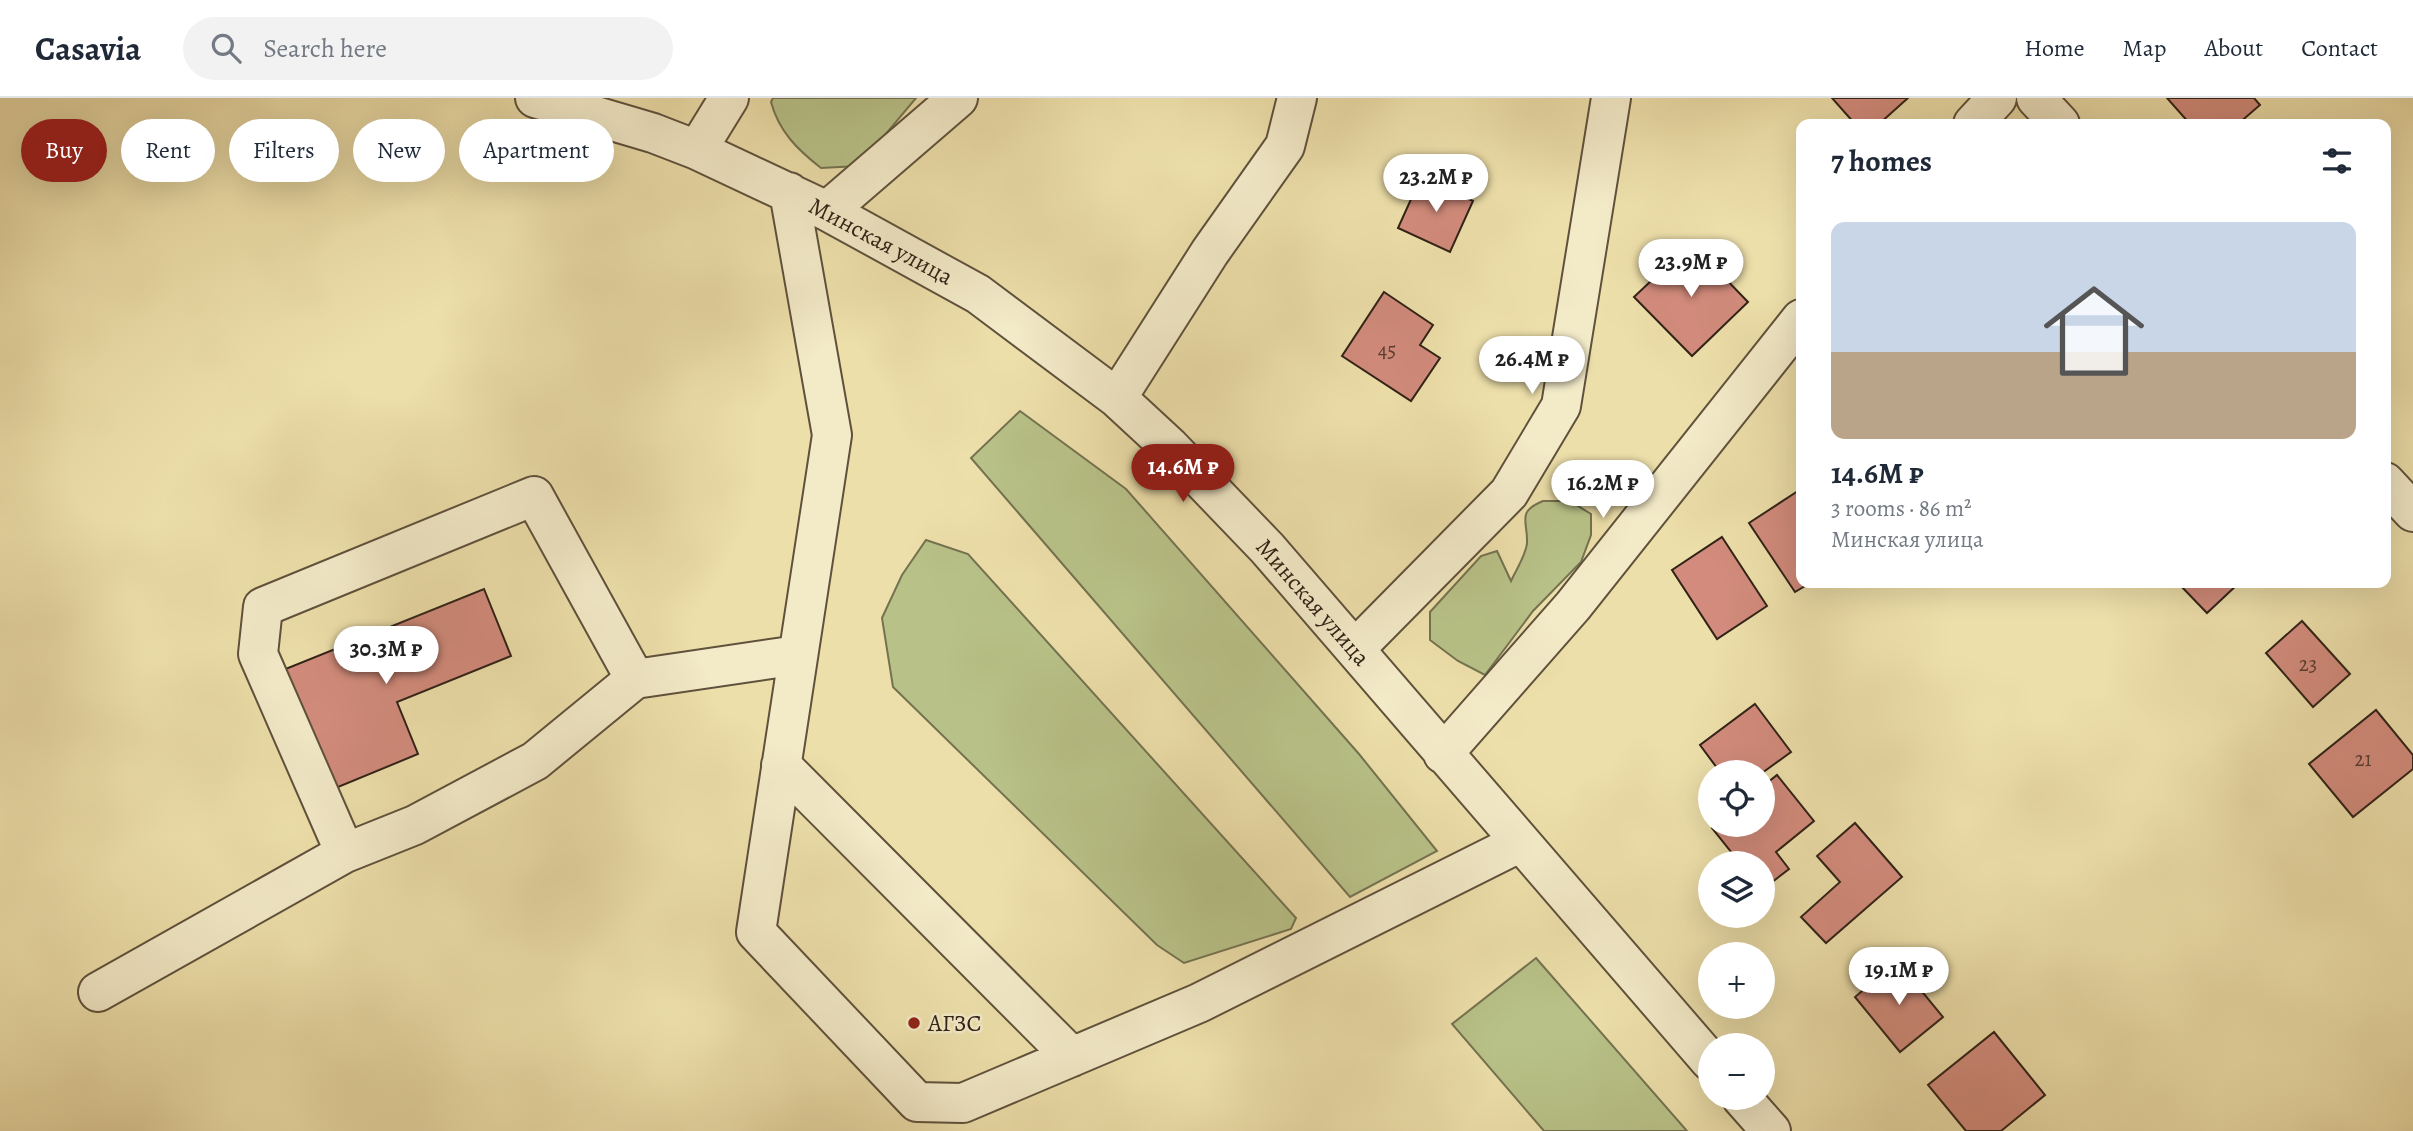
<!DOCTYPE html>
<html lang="en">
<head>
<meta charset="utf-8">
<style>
  :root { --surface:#fff; --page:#f2f2f3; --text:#1f2937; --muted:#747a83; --line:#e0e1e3; --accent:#8f2418 }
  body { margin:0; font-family:Alegreya,serif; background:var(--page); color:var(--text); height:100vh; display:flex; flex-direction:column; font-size:26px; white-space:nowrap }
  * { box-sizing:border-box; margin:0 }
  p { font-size:23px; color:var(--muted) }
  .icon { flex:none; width:38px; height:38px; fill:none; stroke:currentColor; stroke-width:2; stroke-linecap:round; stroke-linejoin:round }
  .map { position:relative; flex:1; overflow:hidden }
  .sheet { position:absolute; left:1796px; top:21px; width:595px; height:469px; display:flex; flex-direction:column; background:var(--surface); border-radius:14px; box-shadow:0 7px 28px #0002 }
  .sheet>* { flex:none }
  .top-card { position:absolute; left:21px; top:21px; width:665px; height:63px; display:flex; gap:14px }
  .buttons { position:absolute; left:1698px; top:662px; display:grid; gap:14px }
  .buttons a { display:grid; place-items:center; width:77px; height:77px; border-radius:50%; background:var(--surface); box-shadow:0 7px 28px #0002; font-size:35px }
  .price { position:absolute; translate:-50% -60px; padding:0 16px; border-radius:24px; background:#fff; color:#222; font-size:23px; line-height:46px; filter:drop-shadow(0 2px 4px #0008) }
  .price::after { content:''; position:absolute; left:50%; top:42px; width:21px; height:16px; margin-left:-10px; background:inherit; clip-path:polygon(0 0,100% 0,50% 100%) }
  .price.on { background:var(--accent); color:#fff }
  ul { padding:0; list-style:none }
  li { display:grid; align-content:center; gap:14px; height:371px; padding:0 35px }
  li+li { border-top:2px solid var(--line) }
  li span { display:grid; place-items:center; height:217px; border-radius:14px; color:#555 }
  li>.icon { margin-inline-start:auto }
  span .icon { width:126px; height:126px; fill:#fffc; stroke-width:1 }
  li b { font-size:30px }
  h2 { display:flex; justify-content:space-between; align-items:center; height:84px; padding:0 35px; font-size:30px }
  .chip { padding:0 24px; border-radius:32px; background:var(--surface); box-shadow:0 7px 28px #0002; font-size:24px; line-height:63px }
  .chip.on { background:var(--accent); color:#fff }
  header { display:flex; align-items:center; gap:42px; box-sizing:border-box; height:98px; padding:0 35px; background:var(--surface); border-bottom:2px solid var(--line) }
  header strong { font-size:33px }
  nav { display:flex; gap:38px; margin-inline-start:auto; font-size:24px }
  .search { width:490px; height:63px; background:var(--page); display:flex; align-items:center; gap:18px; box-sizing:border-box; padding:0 24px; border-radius:38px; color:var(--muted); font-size:26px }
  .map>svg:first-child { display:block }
  .green { fill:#b8c288; stroke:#747250; stroke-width:2 }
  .building { fill:#d28b7c; stroke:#302217; stroke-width:2 }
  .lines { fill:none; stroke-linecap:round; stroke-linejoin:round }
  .minor-casing { stroke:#5f513c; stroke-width:42 }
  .minor { stroke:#f3eac8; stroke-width:38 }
  .poi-dot { fill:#8f2418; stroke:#f3eac8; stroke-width:2.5 }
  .labels { text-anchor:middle; stroke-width:5; stroke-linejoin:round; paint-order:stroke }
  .number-label { font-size:21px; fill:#583c30 }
  .street-label { font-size:24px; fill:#302217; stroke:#f3eac8 }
  .poi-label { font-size:24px; fill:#302217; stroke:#f3eac8; text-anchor:start }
</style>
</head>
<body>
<header>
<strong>Casavia</strong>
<div class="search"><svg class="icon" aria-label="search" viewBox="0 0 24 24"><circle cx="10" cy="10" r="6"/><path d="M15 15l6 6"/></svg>Search here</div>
<nav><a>Home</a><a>Map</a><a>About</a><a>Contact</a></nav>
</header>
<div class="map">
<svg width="2413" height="1033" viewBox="0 0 2413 1033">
  <rect width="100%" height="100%" fill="#eddfaa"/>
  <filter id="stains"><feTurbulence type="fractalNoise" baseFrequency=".00286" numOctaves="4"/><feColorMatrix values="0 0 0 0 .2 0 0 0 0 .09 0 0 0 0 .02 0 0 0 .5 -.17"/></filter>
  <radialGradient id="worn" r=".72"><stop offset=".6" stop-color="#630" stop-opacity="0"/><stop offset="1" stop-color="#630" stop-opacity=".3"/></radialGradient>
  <path class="green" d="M773,0H916L859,68L821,70C798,52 779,34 771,4Z
    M1020,313L1126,391L1359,656L1437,753L1350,799L971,360Z
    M1543,403H1570L1591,416V437L1581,464L1533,513L1485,577L1458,563L1430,542V514L1481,458L1497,453L1511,483C1516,472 1526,457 1527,445C1528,423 1516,414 1543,403Z
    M926,442L968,456L1296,820L1291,831L1184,865L1157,847L893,589L882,520L902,477Z
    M1536,860L1687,1033H1544L1452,926Z"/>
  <path class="building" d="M1832,0H1908L1879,26H1855Z
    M2167,0H2254L2260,7L2238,26H2190Z
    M1421,79L1473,103L1450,154L1398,130Z
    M1691,145L1748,204L1692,258L1634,199Z
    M1384,194L1433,227L1420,247L1440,260L1411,303L1342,258Z
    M1801,391V485H1810L1795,494L1749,425Z
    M1722,439L1767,508L1717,541L1672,472Z
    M2178,485H2239L2207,515Z
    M484,491L511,558L397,604L418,656L326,694L278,574Z
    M2302,523L2350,576L2313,609L2266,555Z
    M1755,606L1791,654L1762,675L1748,674L1742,666L1731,674H1720L1700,647Z
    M2376,612L2413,657V671L2353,719L2309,666Z
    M1777,677L1814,723L1776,754L1789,771L1762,792V765H1740L1712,730L1716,726H1762V689Z
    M1855,725L1902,779L1826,845L1801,819L1840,784L1817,758Z
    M1897,863L1943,919L1900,954L1855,899Z
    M1994,934L2045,997L2001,1033H1966L1928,987Z"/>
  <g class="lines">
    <g class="minor-casing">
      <path id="minor" d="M535,0L653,35L697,52L827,113L978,196L1117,300L1170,349L1267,450L1710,963
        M2036,0L2060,26
        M1973,26L1997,0
        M697,52L729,0
        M789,94L832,337L756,834L917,1004L963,1005L1199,905L1519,745
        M827,113L958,0
        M1117,300L1210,154L1285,48L1297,0
        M2385,384L2413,414
        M1355,551L1509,395L1561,308L1611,0
        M1443,656L1573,508L1801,221
        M781,667L1072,959
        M345,755L258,556L263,509L534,398L635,581
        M98,894L345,755L415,727L535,663L635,581L798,557
        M1741,999L1771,1033"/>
    </g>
    <use href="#minor" class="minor"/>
  </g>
  <circle class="poi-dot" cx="914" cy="925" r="7"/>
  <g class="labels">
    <g class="number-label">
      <text x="1387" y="259">45</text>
      <text x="2308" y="573">23</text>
      <text x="2363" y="668">21</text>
    </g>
    <g class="street-label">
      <text transform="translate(881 143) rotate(28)" y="8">Минская улица</text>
      <text transform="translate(1313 504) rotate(49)" y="8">Минская улица</text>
    </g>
    <g class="poi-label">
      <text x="928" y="933">АГЗС</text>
    </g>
  </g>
  <rect width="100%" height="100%" filter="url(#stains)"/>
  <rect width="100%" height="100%" fill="url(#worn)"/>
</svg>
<div class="buttons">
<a><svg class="icon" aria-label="locate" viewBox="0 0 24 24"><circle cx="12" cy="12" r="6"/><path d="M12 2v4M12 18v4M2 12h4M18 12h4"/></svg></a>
<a><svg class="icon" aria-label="layers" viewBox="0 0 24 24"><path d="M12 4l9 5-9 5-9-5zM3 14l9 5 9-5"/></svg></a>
<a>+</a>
<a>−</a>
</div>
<b class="price" style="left:1436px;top:116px">23.2M ₽</b>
<b class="price" style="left:1691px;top:201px">23.9M ₽</b>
<b class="price" style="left:1532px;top:298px">26.4M ₽</b>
<b class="price on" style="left:1183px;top:406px">14.6M ₽</b>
<b class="price" style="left:1603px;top:422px">16.2M ₽</b>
<b class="price" style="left:386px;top:588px">30.3M ₽</b>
<b class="price" style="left:1899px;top:909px">19.1M ₽</b>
<div class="top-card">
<a class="chip on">Buy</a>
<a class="chip">Rent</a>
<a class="chip">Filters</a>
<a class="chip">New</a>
<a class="chip">Apartment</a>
</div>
<section class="sheet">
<h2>7 homes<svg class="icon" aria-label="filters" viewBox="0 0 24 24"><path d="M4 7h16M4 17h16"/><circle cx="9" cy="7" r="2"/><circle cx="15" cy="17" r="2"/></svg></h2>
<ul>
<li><span style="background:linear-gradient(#c9d6e8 60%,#b9a48a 0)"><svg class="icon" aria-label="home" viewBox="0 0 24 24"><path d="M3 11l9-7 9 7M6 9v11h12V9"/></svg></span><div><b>14.6M ₽</b><p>3 rooms · 86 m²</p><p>Минская улица</p></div></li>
</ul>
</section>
</div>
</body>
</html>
